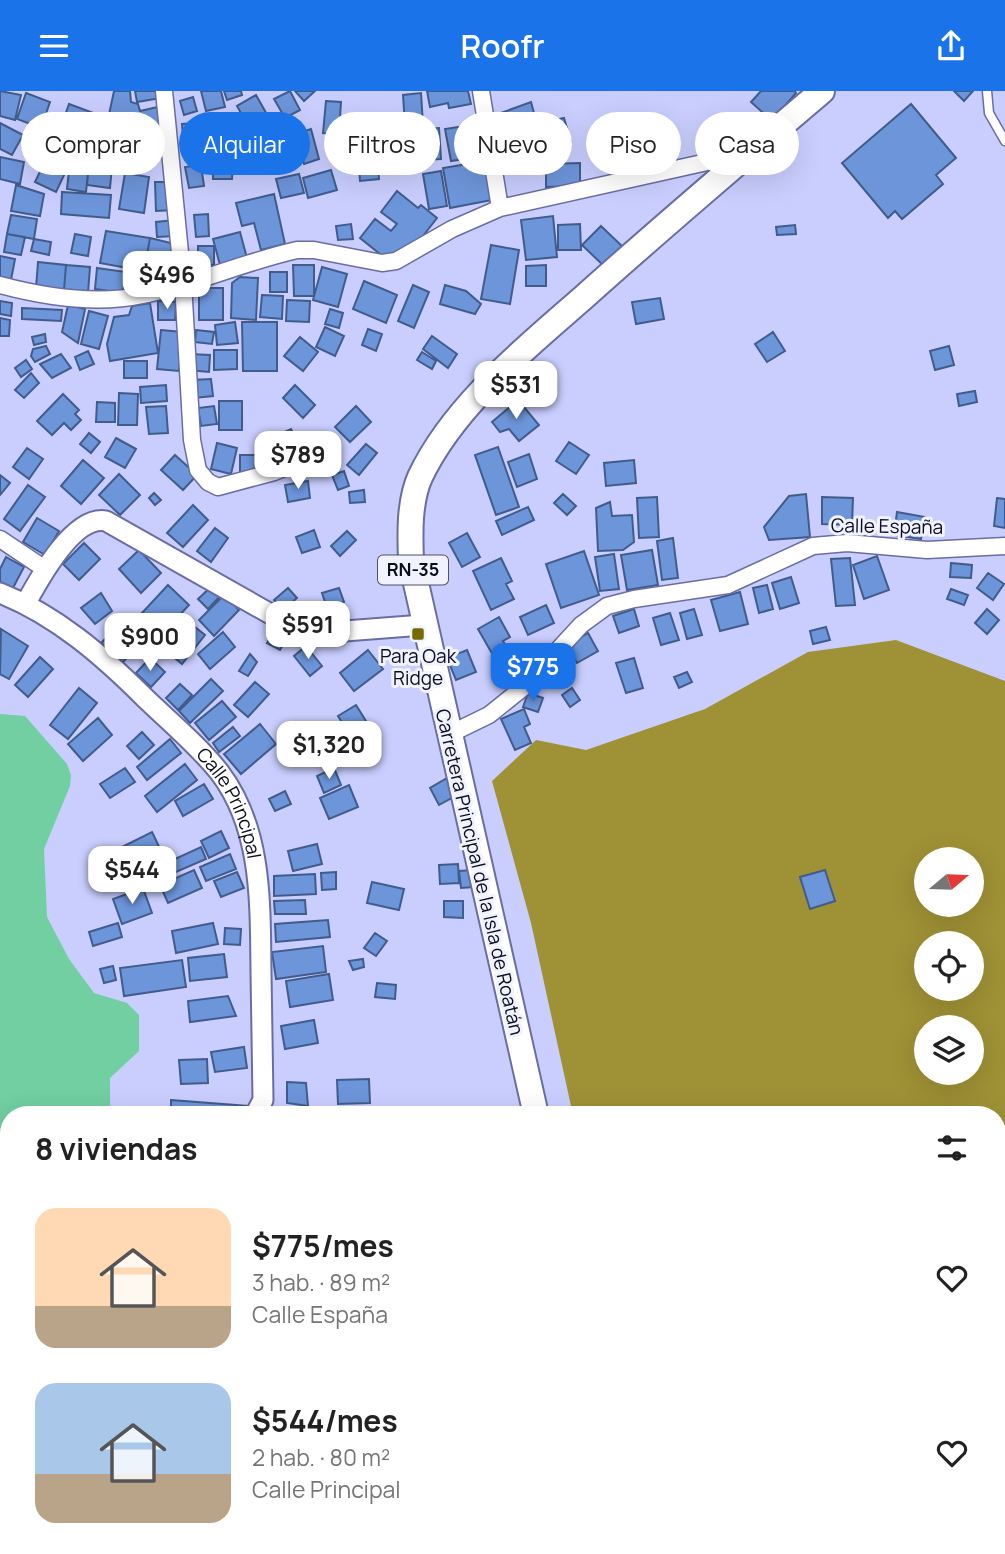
<!DOCTYPE html>
<html lang="es">
<head>
<meta charset="utf-8">
<style>
  :root { --surface:#fff; --page:#f6f6f6; --text:#222; --muted:#767676; --accent:#1a73e8 }
  body { margin:0; font-family:Manrope,sans-serif; background:var(--page); color:var(--text); height:100vh; display:flex; flex-direction:column; font-size:26px; white-space:nowrap }
  * { box-sizing:border-box; margin:0 }
  p { font-size:23px; color:var(--muted) }
  .icon { flex:none; width:38px; height:38px; fill:none; stroke:currentColor; stroke-width:2; stroke-linecap:round; stroke-linejoin:round }
  .map { position:relative; flex:1; overflow:hidden }
  .drawer { position:absolute; left:0px; top:1015px; width:1006px; height:448px; display:flex; flex-direction:column; background:var(--surface); border-radius:28px 28px 0 0; box-shadow:0 7px 28px #0002 }
  .drawer>* { flex:none }
  .banner { position:absolute; left:21px; top:21px; width:964px; height:63px; display:flex; gap:14px }
  .needle { width:46px; rotate:71deg }
  .fabs { position:absolute; left:914px; top:756px; display:grid; gap:14px }
  .fabs a { display:grid; place-items:center; width:70px; height:70px; border-radius:50%; background:var(--surface); box-shadow:0 7px 28px #0002; font-size:35px }
  .price { position:absolute; translate:-50% -60px; padding:0 16px; border-radius:14px; background:#fff; color:#222; font-size:23px; line-height:46px; filter:drop-shadow(0 2px 4px #0008) }
  .price::after { content:''; position:absolute; left:50%; top:42px; width:21px; height:16px; margin-left:-10px; background:inherit; clip-path:polygon(0 0,100% 0,50% 100%) }
  .price.selected { background:var(--accent); color:#fff }
  ul { padding:0; list-style:none }
  li { display:flex; align-items:center; gap:21px; height:175px; padding:0 35px }
  li span { display:grid; place-items:center; flex:none; width:196px; height:140px; border-radius:21px; color:#555 }
  li>.icon { margin-inline-start:auto }
  span .icon { width:84px; height:84px; fill:#fffc; stroke-width:1 }
  li b { font-size:30px }
  h2 { display:flex; justify-content:space-between; align-items:center; height:84px; padding:0 35px; font-size:30px }
  .pill { padding:0 24px; border-radius:32px; background:var(--surface); box-shadow:0 7px 28px #0002; font-size:24px; line-height:63px }
  .pill.selected { background:var(--accent); color:#fff }
  header { display:flex; justify-content:space-between; align-items:center; height:91px; padding:0 35px; background:var(--accent); color:#fff; font-size:32px; font-weight:600 }
  .map>svg:first-child { display:block }
  .forest { fill:#9f9135; fill-rule:evenodd }
  .water { fill:#71cfa1 }
  .building { fill:#6d95da; stroke:#415c8c; stroke-width:2 }
  .lines { fill:none; stroke-linecap:round; stroke-linejoin:round }
  .service-casing { stroke:#6a6da4; stroke-width:11 }
  .minor-casing { stroke:#6a6da4; stroke-width:19 }
  .tertiary-casing { stroke:#6a6da4; stroke-width:23 }
  .primary-casing { stroke:#6a6da4; stroke-width:28 }
  .service { stroke:#fff; stroke-width:8 }
  .minor { stroke:#fff; stroke-width:16 }
  .tertiary { stroke:#fff; stroke-width:19 }
  .primary { stroke:#fff; stroke-width:24 }
  .poi-dot { fill:#776a02; stroke:#f0f2fe; stroke-width:2.5 }
  .labels { text-anchor:middle; stroke-width:6; stroke-linejoin:round; paint-order:stroke }
  .shield { fill:#f0f2fe; stroke:#505163; stroke-width:2 }
  .shield-label { font-size:18px; font-weight:bold; fill:#0c0c20 }
  .street-label { font-size:19px; fill:#0c0c20; stroke:#f0f2fe }
  .poi-label { font-size:19px; fill:#0c0c20; stroke:#f0f2fe }
</style>
</head>
<body>
<header><svg class="icon" aria-label="menu" viewBox="0 0 24 24"><path d="M4 6h16M4 12h16M4 18h16"/></svg>Roofr<svg class="icon" aria-label="share" viewBox="0 0 24 24"><path d="M12 15V3M7 8l5-5 5 5M5 13v7h14v-7"/></svg></header>
<div class="map">
<svg width="1005" height="1463" viewBox="0 0 1005 1463">
  <rect width="100%" height="100%" fill="#c9cefe"/>
  <path class="forest" d="M896,549L1005,590V1463H745L738,1454H998V1024H573L531,832L492,690L536,649L586,659L705,618L808,561ZM926,768H971V814H926ZM926,852H971V898H926ZM926,936H971V982H926Z"/>
  <path class="water" d="M0,623L25,625L67,673L71,684L70,695L44,758L47,826L69,868L94,902L127,912L139,924V960L110,987V1024H9V1117L0,1119Z"/>
  <path class="building" d="M0,0L21,4L15,29L0,25Z
    M114,0H130L131,11L138,13L140,20L162,15L166,36L143,41L107,33Z
    M135,0H159L161,7L137,11Z
    M201,0H221L225,16L206,20Z
    M224,0H241L242,4L227,9Z
    M290,0L300,19L285,27L274,8Z
    M295,0H315L304,10Z
    M427,0H468L471,13L449,17L448,12L430,16Z
    M761,0H795L796,2L772,30L751,11Z
    M954,0H973L964,10Z
    M26,2L50,11L41,37L17,28Z
    M421,2L423,33L405,34L403,4Z
    M256,4L273,34L283,28L291,43L261,59L237,15Z
    M193,6L197,20L184,24L180,10Z
    M326,10L341,11L339,43L323,42Z
    M531,11L537,33L506,41L501,22Z
    M69,13L99,24L93,40L63,30Z
    M911,13L956,67L936,84L943,93L902,128L895,120L888,127L842,72Z
    M46,24L63,30L59,43L41,37Z
    M241,27L253,57L239,62L228,32Z
    M564,27L571,51L518,60L519,37Z
    M369,29L371,51L353,52L352,30Z
    M211,31L214,66L185,68L182,33Z
    M0,32L23,44L12,64L0,58Z
    M478,33L484,65L451,70L445,38Z
    M77,35L93,40L88,57L72,51Z
    M32,37L57,48L52,61L26,51Z
    M439,37L441,68L404,70L402,39Z
    M311,38L319,68L304,73L295,43Z
    M120,48L138,49L137,75H119Z
    M150,50H163L164,67H151Z
    M99,53L115,55L113,72L97,70Z
    M290,57L295,74L271,82L266,65Z
    M377,63L379,88L360,90L358,64Z
    M395,64L396,81L383,82L381,65Z
    M0,66L24,71L20,93L0,88Z
    M45,70L66,80L56,101L35,91Z
    M70,70L89,72L86,101L67,98Z
    M213,70L233,71L232,88H213Z
    M485,70L492,109L450,117L443,77Z
    M89,72L112,75L110,97L87,94Z
    M580,72V95L546,96V73Z
    M201,74L204,95L189,97L185,76Z
    M331,79L337,99L308,107L303,87Z
    M441,80L447,115L429,118L423,83Z
    M125,82L149,86L144,122L119,118Z
    M299,83L304,102L281,107L276,88Z
    M155,91H173L174,119L156,120Z
    M16,94L44,103L40,125L11,120Z
    M397,100L418,117L421,114L437,127L409,163L395,175L360,147L375,128L391,140L397,133L381,121Z
    M62,101L111,104L109,127L61,123Z
    M274,103L285,153L261,159L254,132L242,135L236,112Z
    M208,123L209,145L196,146L194,124Z
    M11,124L37,128L34,148L7,143Z
    M553,125L557,166L526,169L521,129Z
    M174,129L175,145L157,146L156,131Z
    M351,133L353,148L338,149L336,135Z
    M580,133L581,159H558V134Z
    M795,134L796,143L777,144L776,136Z
    M601,135L625,158L606,177L582,154Z
    M106,140L150,147L144,180L100,172Z
    M240,141L247,167L220,174L213,148Z
    M7,143L25,146L21,164L4,161Z
    M75,143L91,146L88,165L71,162Z
    M150,147L179,154L175,185L144,180Z
    M34,148L51,151L49,164L31,160Z
    M491,154L519,159L510,213L481,208Z
    M198,155H214V174L198,173Z
    M0,165L15,168L11,189L0,187Z
    M38,171L66,174L64,199L36,197Z
    M66,174L90,176L88,202L64,199Z
    M293,174H314V205H294Z
    M546,174V195H526V175Z
    M322,176L347,183L338,216L313,209Z
    M97,177L126,181L123,202L95,198Z
    M270,181H287V201H270Z
    M240,186L258,187L256,229L231,227L232,192Z
    M364,190L397,204L386,232L353,218Z
    M413,194L429,201L414,237L398,230Z
    M445,194L466,200L481,213L475,223L440,213Z
    M199,197H223V229H199Z
    M262,204L283,205L282,228L260,226Z
    M660,207L664,228L636,233L632,211Z
    M287,209L310,210L309,231L286,230Z
    M0,210L12,212L11,225L0,223Z
    M158,210L176,211L175,229H158Z
    M150,212L158,262L110,270L107,253L114,226L129,224L132,215Z
    M68,214L85,218L78,252L62,241Z
    M22,217L62,219L61,230L22,228Z
    M330,218L343,222L339,237L325,233Z
    M89,220L108,225L99,258L81,253Z
    M0,227L10,229L9,245H0Z
    M235,231L238,252L217,254L215,234Z
    M242,231H277V280H243Z
    M325,236L344,245L335,265L316,256Z
    M368,238L382,243L376,260L362,254Z
    M161,239L182,241L179,280L157,278Z
    M196,239L214,241L212,253L195,251Z
    M773,241L785,260L767,271L755,253Z
    M45,243L46,251L34,254L32,246Z
    M432,245L457,263L448,277L423,258Z
    M300,246L318,261L303,280L284,265Z
    M46,255L50,263L35,271L31,265L33,258Z
    M949,255L954,274L935,279L930,260Z
    M214,259H237V278L214,279Z
    M88,260L94,273L80,279L75,266Z
    M422,261L436,270L432,278L417,269Z
    M61,263L71,277L52,287L40,273Z
    M189,263L210,264L209,281L188,279Z
    M26,269L32,278L21,286L15,277Z
    M124,270H147V287H124Z
    M31,282L39,292L24,307L15,299Z
    M211,288L213,305L194,307L192,289Z
    M166,294L167,310L141,312L140,296Z
    M295,294L315,314L303,327L283,307Z
    M975,300L977,311L959,315L957,303Z
    M119,302L138,303L137,334H118Z
    M63,303L79,319L75,323L81,329L71,339L64,332L52,344L37,330Z
    M518,309L539,334L519,350L509,338L500,341L492,331Z
    M219,310H242V339H219Z
    M97,311L115,312V331H96Z
    M166,315L168,342L149,343L146,316Z
    M214,315L217,333L201,335L198,317Z
    M356,315L371,331L350,351L335,336Z
    M291,338L304,365L290,372L276,345Z
    M89,342L100,351L91,362L80,353Z
    M116,347L136,358L125,377L105,366Z
    M569,351L589,364L576,383L556,370Z
    M217,352L237,357L231,383L211,378Z
    M366,353L377,362L359,384L347,374Z
    M498,356L519,416L496,424L475,364Z
    M27,357L43,368L29,388L13,376Z
    M529,363L537,388L517,396L508,371Z
    M175,364L197,384L183,399L161,379Z
    M240,364H261L264,368L262,381L243,385L240,381Z
    M83,369L104,387L81,413L61,395Z
    M634,369L636,392L606,395L604,372Z
    M344,380L349,395L338,399L332,384Z
    M119,383L140,404L120,424L99,404Z
    M0,384L10,392L0,404Z
    M308,390L310,407L288,411L285,394Z
    M28,394L45,406L20,440L4,428Z
    M364,399L365,411L350,412L349,401Z
    M154,402L161,409L155,414L149,407Z
    M563,403L576,415L567,424L554,412Z
    M806,403L810,446L769,449L764,436L789,405Z
    M657,406L659,446L639,447L637,407Z
    M822,406L853,407L852,434L822,433Z
    M997,407L1005,408V437L994,435Z
    M610,411L612,425L632,424L634,451L623,459L598,460L596,417Z
    M193,414L208,429L183,456L167,442Z
    M528,416L534,429L502,444L496,430Z
    M897,421L925,426L921,448L894,444Z
    M37,427L59,440L45,464L23,451Z
    M215,437L228,447L211,471L197,460Z
    M314,439L320,456L302,462L296,446Z
    M347,440L356,449L340,465L331,455Z
    M467,442L480,466L462,476L449,452Z
    M673,447L678,487L662,489L657,450Z
    M84,452L100,468L79,489L63,473Z
    M139,459L161,482L141,502L119,478Z
    M652,459L658,494L627,499L621,464Z
    M584,460L599,504L561,517L546,473Z
    M614,463L619,498L600,500L595,466Z
    M877,465L889,499L864,508L853,474Z
    M6,466L24,476L13,497L0,491V478Z
    M501,467L512,490L506,493L514,508L491,519L473,480Z
    M850,467L855,514L836,515L831,468Z
    M951,472L972,474L971,487L950,486Z
    M988,482L1004,493L993,509L977,497Z
    M791,486L799,512L780,518L772,492Z
    M168,494L189,514L163,542L142,522Z
    M213,494L222,503L208,518L198,508Z
    M767,494L773,518L759,522L753,497Z
    M288,497L297,507L283,519L274,509Z
    M339,497L344,511L327,517L322,502Z
    M951,498L968,504L964,514L947,508Z
    M740,501L748,533L720,540L711,509Z
    M101,502L112,520L95,533L81,517Z
    M224,504L239,519L214,545L199,529Z
    M546,514L554,532L528,544L520,526Z
    M634,518L639,535L619,542L613,525Z
    M694,518L702,544L687,548L680,522Z
    M987,518L999,529L987,543L975,532Z
    M670,522L679,549L661,554L653,527Z
    M499,526L510,546L503,550L508,558L494,566L478,538Z
    M186,529L205,544L182,573L163,557Z
    M120,533L140,553L121,573L101,552Z
    M826,536L830,549L813,553L810,540Z
    M1,538L28,555L9,588L0,583Z
    M275,539L287,546L280,559L267,552Z
    M223,541L235,556L210,578L198,563Z
    M588,542L598,560L577,572L567,555Z
    M306,555L322,575L310,585L294,565Z
    M368,559L383,578L354,600L340,582Z
    M467,559L476,581L456,589L447,567Z
    M250,563L257,571L248,585L239,580Z
    M40,566L53,578L28,606L15,594Z
    M150,567L165,581L151,596L136,582Z
    M634,567L643,597L626,602L616,572Z
    M687,581L692,591L679,597L674,586Z
    M211,588L223,600L190,632L179,620Z
    M255,591L269,603L248,626L234,614Z
    M180,593L192,604L178,619L166,607Z
    M79,597L97,612L68,648L50,634Z
    M572,597L580,609L570,616L562,604Z
    M528,602L543,607L538,621L523,616Z
    M222,610L236,626L209,649L195,632Z
    M356,614L371,638L353,649L338,625Z
    M524,618L530,633L524,636L531,652L515,659L501,628Z
    M98,627L112,644L83,670L68,653Z
    M260,633L276,653L241,683L224,663Z
    M233,636L240,645L219,661L213,652Z
    M142,641L154,654L139,668L127,655Z
    M170,648L181,662L147,689L137,676Z
    M185,673L197,689L157,721L145,705Z
    M125,677L135,691L110,707L100,693Z
    M334,677L341,694L324,702L317,685Z
    M447,687L457,704L439,714L430,697Z
    M204,693L213,708L183,725L175,710Z
    M349,694L358,716L329,728L320,707Z
    M285,700L291,713L275,720L269,708Z
    M221,740L229,757L209,767L201,750Z
    M152,741L166,770L135,786L120,757Z
    M317,753L322,773L293,780L288,760Z
    M201,756L206,768L169,784L164,773Z
    M230,763L236,778L206,790L200,776Z
    M458,773L459,792L440,793L439,774Z
    M194,779L202,797L168,812L160,794Z
    M472,779L474,796L461,797L459,780Z
    M825,779L835,810L810,818L800,786Z
    M237,781L244,797L221,806L214,790Z
    M336,781V798L322,799L321,782Z
    M315,783L316,803L274,805V785Z
    M372,791L404,798L399,819L367,812Z
    M143,797L152,822L122,833L113,808Z
    M305,809L306,823H275L274,810Z
    M444,810H463V827L444,826Z
    M328,829L330,846L276,851L275,833Z
    M118,832L122,846L93,855L89,841Z
    M213,832L218,853L176,862L172,840Z
    M225,837L241,838L240,854L224,853Z
    M375,842L387,850L376,865L364,857Z
    M323,855L326,881L276,888L272,861Z
    M224,863L227,886L190,890L188,867Z
    M363,868L364,876L353,879L349,870Z
    M182,869L186,896L124,905L120,877Z
    M113,875L116,889L104,892L100,878Z
    M329,883L333,909L290,916L286,890Z
    M377,892L396,894L395,908L375,906Z
    M228,905L236,925L190,931L188,910Z
    M314,929L318,952L285,958L281,935Z
    M244,956L247,977L215,981L211,961Z
    M207,968L208,992L181,993L179,969Z
    M369,988L370,1012L338,1013L337,989Z
    M287,991L306,992L308,1015L287,1012Z
    M171,1009L248,1015L247,1024H171Z
    M276,1016L302,1020V1024H275Z
    M145,1019H167V1024H145Z
    M2,1125L9,1133V1158L3,1162L0,1158Z
    M111,1454L115,1463H90L108,1454Z
    M168,1454H198L202,1463H172Z
    M242,1454H280L262,1463H246Z
    M293,1454H307L312,1463H277Z"/>
  <g class="lines">
    <g class="service-casing">
      <path id="service" d="M987,0L989,22L1005,50"/>
    </g>
    <g class="minor-casing">
      <path id="minor" d="M164,0L183,192L192,349L198,379L208,391L218,396L274,381L306,368
        M481,0L500,117
        M0,194C45,206 97,214 143,204C195,193 244,171 297,159H314L382,172L396,170L452,138L500,117L743,63
        M0,448L45,478
        M448,644L489,624L524,596L581,534L607,515L634,508L728,494L813,455L847,452L927,459L1005,455"/>
    </g>
    <g class="tertiary-casing">
      <g id="tertiary">
        <path id="s1" d="M0,502C56,524 103,565 145,607C170,631 199,655 220,682C263,739 260,814 261,881C262,924 262,966 263,1009L255,1024"/>
        <path d="M26,512C39,488 74,424 106,430L306,543L423,534"/>
        <path d="M0,1190L9,1184"/>
        <path d="M0,1431L9,1463"/>
      </g>
    </g>
    <g class="primary-casing">
      <path id="primary" d="M536,1024L411,470C410,443 409,411 420,386C454,314 526,257 584,206C662,136 742,68 822,0
        M687,1454L694,1463"/>
    </g>
    <use href="#service" class="service"/>
    <use href="#minor" class="minor"/>
    <use href="#tertiary" class="tertiary"/>
    <use href="#primary" class="primary"/>
  </g>
  <rect class="poi-dot" x="411" y="536" width="14" height="14" rx="3.5"/>
  <g class="labels">
    <rect class="shield" x="378" y="464.5" width="70" height="29" rx="5"/>
    <g class="shield-label">
      <text x="413" y="485">RN-35</text>
    </g>
    <g class="street-label">
      <text transform="translate(887 435) rotate(1)" y="7">Calle España</text>
      <text dy="7" stroke="none"><textPath href="#s1" startOffset="318">Calle Principal</textPath></text>
      <text transform="translate(480 781) rotate(77)" y="7">Carretera Principal de la Isla de Roatán</text>
    </g>
    <g class="poi-label">
      <text x="418" y="572">Para Oak<tspan x="418" dy="22">Ridge</tspan></text>
    </g>
  </g>
</svg>
<div class="fabs">
<a><svg class="needle" viewBox="-14 -14 28 28"><path d="M0-13l5 13h-10z" fill="#e53935"/><path d="M0 13l5-13h-10z" fill="#767676"/></svg></a>
<a><svg class="icon" aria-label="locate" viewBox="0 0 24 24"><circle cx="12" cy="12" r="6"/><path d="M12 2v4M12 18v4M2 12h4M18 12h4"/></svg></a>
<a><svg class="icon" aria-label="layers" viewBox="0 0 24 24"><path d="M12 4l9 5-9 5-9-5zM3 14l9 5 9-5"/></svg></a>
</div>
<b class="price" style="left:167px;top:220px">$496</b>
<b class="price" style="left:516px;top:330px">$531</b>
<b class="price" style="left:298px;top:400px">$789</b>
<b class="price" style="left:308px;top:570px">$591</b>
<b class="price" style="left:150px;top:582px">$900</b>
<b class="price selected" style="left:533px;top:612px">$775</b>
<b class="price" style="left:329px;top:690px">$1,320</b>
<b class="price" style="left:132px;top:815px">$544</b>
<div class="banner">
<a class="pill">Comprar</a>
<a class="pill selected">Alquilar</a>
<a class="pill">Filtros</a>
<a class="pill">Nuevo</a>
<a class="pill">Piso</a>
<a class="pill">Casa</a>
</div>
<section class="drawer">
<h2>8 viviendas<svg class="icon" aria-label="filters" viewBox="0 0 24 24"><path d="M4 7h16M4 17h16"/><circle cx="9" cy="7" r="2"/><circle cx="15" cy="17" r="2"/></svg></h2>
<ul>
<li><span style="background:linear-gradient(#ffd9b3 70%,#b9a48a 0)"><svg class="icon" aria-label="home" viewBox="0 0 24 24"><path d="M3 11l9-7 9 7M6 9v11h12V9"/></svg></span><div><b>$775/mes</b><p>3 hab. · 89 m²</p><p>Calle España</p></div><svg class="icon" aria-label="heart" viewBox="0 0 24 24"><path d="M12 20l-8-8c-3-5 5-10 8-4 3-6 11-1 8 4z"/></svg></li>
<li><span style="background:linear-gradient(#a9c7e8 65%,#b9a48a 0)"><svg class="icon" aria-label="home" viewBox="0 0 24 24"><path d="M3 11l9-7 9 7M6 9v11h12V9"/></svg></span><div><b>$544/mes</b><p>2 hab. · 80 m²</p><p>Calle Principal</p></div><svg class="icon" aria-label="heart" viewBox="0 0 24 24"><path d="M12 20l-8-8c-3-5 5-10 8-4 3-6 11-1 8 4z"/></svg></li>
</ul>
</section>
</div>
</body>
</html>
